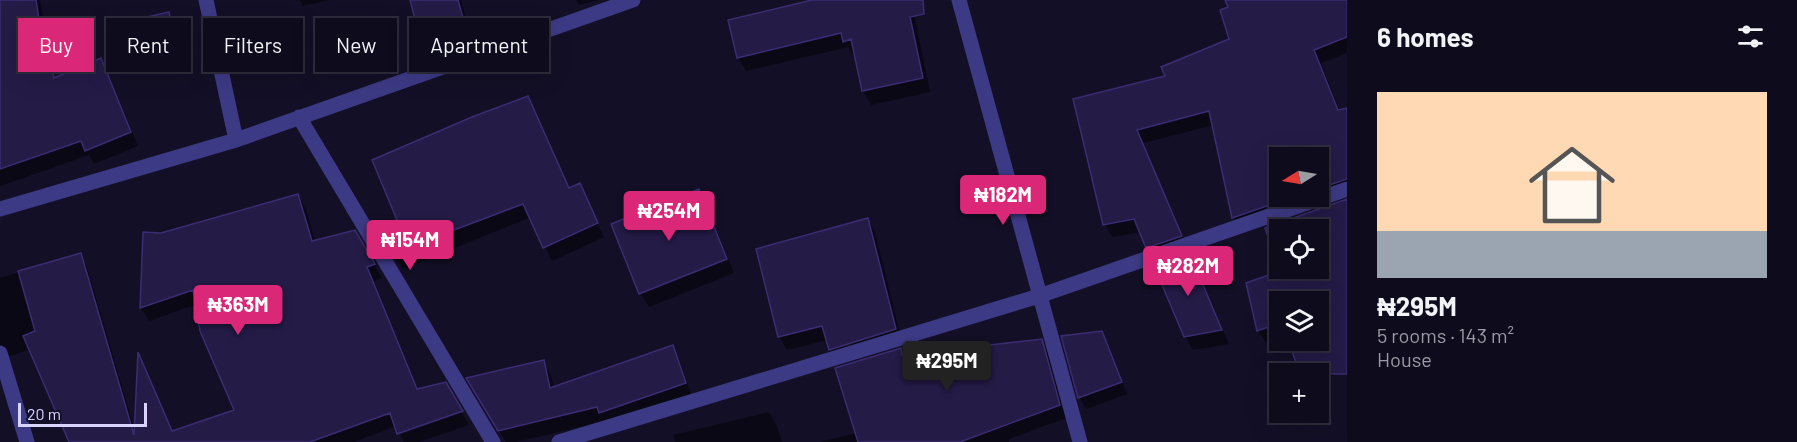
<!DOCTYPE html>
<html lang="en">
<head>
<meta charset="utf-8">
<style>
  :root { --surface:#0e0b1c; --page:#171425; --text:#f1f3f6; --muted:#9b9ba3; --line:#2e2b3b; --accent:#db2777 }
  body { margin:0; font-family:Barlow,sans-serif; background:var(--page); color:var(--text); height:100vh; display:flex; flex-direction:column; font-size:22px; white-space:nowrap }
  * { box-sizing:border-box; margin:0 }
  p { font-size:20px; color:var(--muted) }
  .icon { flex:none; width:33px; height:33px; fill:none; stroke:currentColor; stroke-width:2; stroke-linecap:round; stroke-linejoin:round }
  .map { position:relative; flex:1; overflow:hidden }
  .sheet { display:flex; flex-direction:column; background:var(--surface); width:450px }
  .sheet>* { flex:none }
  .hud { position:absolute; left:18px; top:18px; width:570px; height:54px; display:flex; gap:12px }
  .needle { width:39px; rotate:259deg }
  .tools { position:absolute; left:1269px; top:147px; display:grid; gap:12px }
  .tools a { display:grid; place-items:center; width:60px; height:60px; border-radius:0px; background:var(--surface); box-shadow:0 6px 24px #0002,0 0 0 2px var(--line); font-size:30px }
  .scale { position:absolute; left:18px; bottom:15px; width:129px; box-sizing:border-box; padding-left:6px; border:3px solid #d9d4ff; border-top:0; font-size:16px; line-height:21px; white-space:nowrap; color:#d9d4ff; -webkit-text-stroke:4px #130f26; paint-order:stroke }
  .price { position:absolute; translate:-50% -51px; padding:0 14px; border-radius:6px; background:var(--accent); color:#fff; font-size:20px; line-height:39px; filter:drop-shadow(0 2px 3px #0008) }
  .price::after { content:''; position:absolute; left:50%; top:36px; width:18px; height:14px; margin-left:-9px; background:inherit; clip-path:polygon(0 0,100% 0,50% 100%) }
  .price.on { background:#222; color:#fff }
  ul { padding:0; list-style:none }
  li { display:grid; align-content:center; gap:12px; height:318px; padding:0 30px }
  li span { display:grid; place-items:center; height:186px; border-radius:0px; color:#555 }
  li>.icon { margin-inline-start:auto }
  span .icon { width:108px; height:108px; fill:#fffc; stroke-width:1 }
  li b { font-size:26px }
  h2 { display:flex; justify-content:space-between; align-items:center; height:72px; padding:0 30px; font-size:26px }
  .chip { padding:0 21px; border-radius:0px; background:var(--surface); box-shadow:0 6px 24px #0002,0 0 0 2px var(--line); font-size:21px; line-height:54px }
  .chip.on { background:var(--accent); color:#fff }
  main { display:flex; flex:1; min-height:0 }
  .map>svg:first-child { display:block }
  .shadow { fill:#0007; fill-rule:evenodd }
  .building { fill:#241b47; stroke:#3b2d73; stroke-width:1.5; fill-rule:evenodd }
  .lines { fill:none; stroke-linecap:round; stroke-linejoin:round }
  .street { stroke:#3d3a85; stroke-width:15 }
</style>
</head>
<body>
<main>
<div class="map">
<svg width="1347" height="442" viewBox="0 0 1347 442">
  <rect width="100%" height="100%" fill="#130f26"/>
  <path class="shadow" d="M0,0H40L50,57L0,66Z
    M300,0H330L303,6Z
    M411,0H461L476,55L433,66L425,54Z
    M576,0H598L579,5Z
    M819,0H911L930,92L871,105L863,91L855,54L853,55L848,47L746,71L738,57Z
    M1227,0H1347V53L1321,63L1340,111L1347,109V194L1241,231L1234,218L1214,125L1143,143L1188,249L1155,261L1141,232L1112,237L1105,224L1074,100L1167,77L1231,39L1230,8ZM1280,158H1318V196H1280Z
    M106,74L114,88L138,146L94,164L89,155L0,186V109Z
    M528,98L536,112L570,189L579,185L604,237L552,261L531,217L403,269L377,226L399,221Z
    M698,190L706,204L734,273L649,307L641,294L613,224Z
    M298,196L306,209L315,242L354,232L382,278L374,281L418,390L445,384L469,425L419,442H404L396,426L354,442H219L236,411L197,304L149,321L141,308L144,233L162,234Z
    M1347,201V370L1318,382V302H1280V338L1266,343L1258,330L1248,284L1318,268V230L1267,229Z
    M868,220L875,232L902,342L838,362L831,349L828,340L787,350L779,337L758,250Z
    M80,254L87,267L135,431L139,357L177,442H101L30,349L11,356H4L0,360V278Z
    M1189,256L1197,270L1229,344L1193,350L1185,336Z
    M1102,333L1108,345L1127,394L1086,409L1080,398L1063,338Z
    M1041,340L1048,353L1066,418L1009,439V442H820L856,433L900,350L904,357Z
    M672,347L680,361L692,397L605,421L516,442H506L468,379L543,362L551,376L554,388Z
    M769,412L777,426L782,442H675L673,435Z"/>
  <path class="building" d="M0,0H36L44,51L47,50L54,78L101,58L131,132L85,151L81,141L0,169Z
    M410,0H458L470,42L424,54Z
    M812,0H923L924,14L910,17L923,78L862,91L851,39L843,42L841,33L737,58L728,20Z
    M1225,0H1347V37L1314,50L1338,110L1347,108V179L1318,189V158H1280V196H1296L1232,218L1209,111L1137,130L1182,236L1146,248L1134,219L1103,225L1073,99L1165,76L1161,67L1229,39L1220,10L1228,7Z
    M169,12L178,59L130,69L121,23Z
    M528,96L569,188L580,183L598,223L543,248L523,204L454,230L393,256L375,225L397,220L372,160L472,117Z
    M699,189L727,259L639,294L611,224Z
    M298,194L312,241L355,230L375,264L367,267L417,389L446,382L463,411L397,434L390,413L310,442H69L23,336L35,331L18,271L81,253L134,435L138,352L172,431L234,410L200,331L193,290L140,308L143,232L161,233Z
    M1347,199V374H1300L1288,340H1318V302H1280V323L1257,331L1246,283L1280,271L1265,228ZM1280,230H1318V268H1280Z
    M868,218L896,329L829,350L822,326L778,337L756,249Z
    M1190,254L1222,330L1184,337L1154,266Z
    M1102,331L1122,382L1078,398L1061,336Z
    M1042,339L1060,405L960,442H858L835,368L901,348L902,355Z
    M673,345L686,383L599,413L597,407L498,431L466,378L544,360L550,388Z"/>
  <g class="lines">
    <path class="street" d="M206,0L236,140
      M959,0L1080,442
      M299,117L493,442
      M0,209L236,140L633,0
      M0,353L27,442
      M559,442L1039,296L1347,189"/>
  </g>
</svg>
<div class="tools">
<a><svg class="needle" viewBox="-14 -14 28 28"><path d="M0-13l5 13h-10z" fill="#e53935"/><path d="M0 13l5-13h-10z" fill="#9b9ba3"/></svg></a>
<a><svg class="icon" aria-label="locate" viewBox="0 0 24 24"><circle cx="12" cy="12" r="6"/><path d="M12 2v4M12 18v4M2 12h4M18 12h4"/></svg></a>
<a><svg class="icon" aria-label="layers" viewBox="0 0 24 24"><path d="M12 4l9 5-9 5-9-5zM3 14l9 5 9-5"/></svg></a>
<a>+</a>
</div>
<div class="scale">20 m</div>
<b class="price" style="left:1003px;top:226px">₦182M</b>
<b class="price" style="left:669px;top:242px">₦254M</b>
<b class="price" style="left:410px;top:271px">₦154M</b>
<b class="price" style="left:1188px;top:297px">₦282M</b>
<b class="price" style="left:238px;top:336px">₦363M</b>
<b class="price on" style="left:947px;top:392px">₦295M</b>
<div class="hud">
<a class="chip on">Buy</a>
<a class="chip">Rent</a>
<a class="chip">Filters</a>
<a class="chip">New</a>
<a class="chip">Apartment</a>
</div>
</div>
<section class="sheet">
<h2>6 homes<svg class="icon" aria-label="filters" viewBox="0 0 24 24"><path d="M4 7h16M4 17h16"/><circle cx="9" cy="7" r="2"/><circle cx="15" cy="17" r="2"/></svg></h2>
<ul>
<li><span style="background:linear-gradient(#ffd9b3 75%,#9aa5b1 0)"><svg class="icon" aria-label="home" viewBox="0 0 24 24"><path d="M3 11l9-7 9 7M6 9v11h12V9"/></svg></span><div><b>₦295M</b><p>5 rooms · 143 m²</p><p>House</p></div></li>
</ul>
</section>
</main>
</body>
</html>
